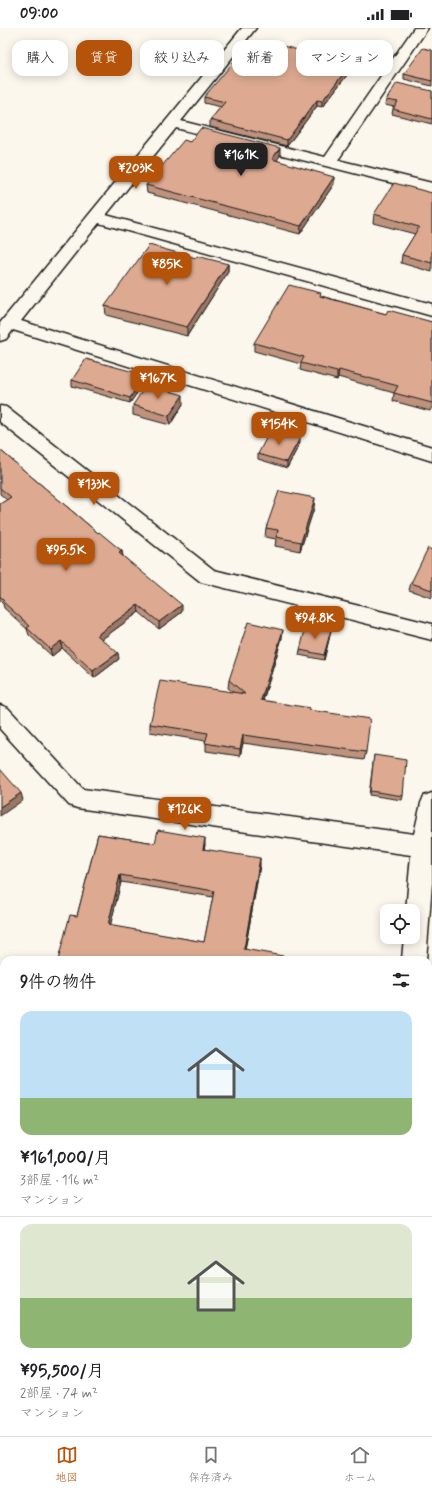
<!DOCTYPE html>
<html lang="ja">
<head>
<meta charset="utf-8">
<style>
  :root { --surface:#fff; --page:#f2f2f2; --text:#202124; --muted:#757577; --line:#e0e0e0; --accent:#b45309 }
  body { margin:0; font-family:Mynerve,"Klee One",sans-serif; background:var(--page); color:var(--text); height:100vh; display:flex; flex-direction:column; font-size:15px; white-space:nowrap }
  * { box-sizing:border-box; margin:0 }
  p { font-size:13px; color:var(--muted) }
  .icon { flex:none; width:22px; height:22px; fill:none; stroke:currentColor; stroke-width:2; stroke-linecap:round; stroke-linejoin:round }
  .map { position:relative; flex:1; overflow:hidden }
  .drawer { position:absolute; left:0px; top:928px; width:432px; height:480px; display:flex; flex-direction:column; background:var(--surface); border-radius:12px 12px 0 0; box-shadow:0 2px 10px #0003 }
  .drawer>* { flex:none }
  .guide { position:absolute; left:12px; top:12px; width:408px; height:36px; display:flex; gap:8px }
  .tools { position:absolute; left:380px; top:876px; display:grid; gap:8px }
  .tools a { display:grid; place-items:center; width:40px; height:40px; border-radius:8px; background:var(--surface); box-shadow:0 2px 10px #0003; font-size:20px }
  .price { position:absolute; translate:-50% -34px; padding:0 9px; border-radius:8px; background:var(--accent); color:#fff; font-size:13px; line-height:26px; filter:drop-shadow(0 1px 2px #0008) }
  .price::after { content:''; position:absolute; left:50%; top:24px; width:12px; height:9px; margin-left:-6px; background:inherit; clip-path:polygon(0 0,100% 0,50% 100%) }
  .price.current { background:#222; color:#fff }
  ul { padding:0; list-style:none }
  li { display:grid; align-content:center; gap:8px; height:212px; padding:0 20px }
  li+li { border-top:1px solid var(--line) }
  li span { display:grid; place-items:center; height:124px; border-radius:12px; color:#555 }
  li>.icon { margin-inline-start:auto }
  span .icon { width:72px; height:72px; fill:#fffc; stroke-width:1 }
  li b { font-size:17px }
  h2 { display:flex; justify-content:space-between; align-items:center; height:48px; padding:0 20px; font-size:17px }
  .pill { padding:0 14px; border-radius:12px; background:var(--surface); box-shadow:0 2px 10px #0003; font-size:14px; line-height:36px }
  .pill.current { background:var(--accent); color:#fff }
  .status { display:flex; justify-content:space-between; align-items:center; height:28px; padding:0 20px; background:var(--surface); direction:ltr }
  .status svg { height:11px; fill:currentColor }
  .tabs { display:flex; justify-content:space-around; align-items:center; height:56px; border-top:1px solid var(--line); background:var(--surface); font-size:11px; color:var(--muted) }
  .tabs a { display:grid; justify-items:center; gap:2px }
  .tabs .current { color:var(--accent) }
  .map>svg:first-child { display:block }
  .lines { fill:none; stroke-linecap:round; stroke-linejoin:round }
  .minor-casing { stroke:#1c1c1c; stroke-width:3 }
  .minor { fill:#fbf7ec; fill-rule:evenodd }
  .wall { fill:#be927d; stroke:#1c1c1c; fill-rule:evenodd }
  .shaded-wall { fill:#9b7766; stroke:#1c1c1c }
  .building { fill:#ddaa91; stroke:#1c1c1c; fill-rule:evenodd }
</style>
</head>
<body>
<div class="status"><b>09:00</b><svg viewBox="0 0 49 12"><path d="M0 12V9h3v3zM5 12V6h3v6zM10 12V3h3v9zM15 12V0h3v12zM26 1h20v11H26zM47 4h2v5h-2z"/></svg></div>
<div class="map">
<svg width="432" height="1408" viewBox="0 0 432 1408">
  <rect width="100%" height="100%" fill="#fbf7ec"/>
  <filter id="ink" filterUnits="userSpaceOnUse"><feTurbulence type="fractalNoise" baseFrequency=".025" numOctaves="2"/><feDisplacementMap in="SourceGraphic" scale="8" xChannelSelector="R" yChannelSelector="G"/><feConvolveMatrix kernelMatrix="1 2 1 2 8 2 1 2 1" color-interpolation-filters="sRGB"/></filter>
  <g filter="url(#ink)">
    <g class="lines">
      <g class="minor-casing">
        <path id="minor" d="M242,0H256L181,93L325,129L414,0H428L338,132L432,155V165L176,100L106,187L432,276V288L99,195L21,293L432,419V433L13,302L6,311L0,313V295Z
          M0,378L6,379L214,542L432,596V612L201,554L0,394Z
          M0,677L8,680L83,761L414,806L421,775L424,768L432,765V855L426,932H402L404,909H413V883H406L411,827L77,780L69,777L0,701Z
          M0,1005L4,1006V1032L0,1031Z
          M428,1073L432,1074V1100L428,1099Z
          M0,1343L4,1344V1374L0,1373Z
          M179,1404H256L257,1408H210L209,1406L208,1408H178Z"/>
      </g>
      <use href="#minor" class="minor"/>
    </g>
    <path class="wall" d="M432,22V58L404,51V46Z
      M351,42L322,79L317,78L287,118L210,99V92L221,79L204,75V69Z
      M432,63V96L392,86L393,81L394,79L385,77L386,72Z
      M190,114L280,128L276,132L334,156L300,206L147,165L146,157Z
      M432,165V244L401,235L402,227L415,206L373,195L374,186Z
      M228,236V244L187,308L106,287L105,278Z
      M321,268L386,286L432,294V379L430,383L393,373L394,365L338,349L337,352L300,342L301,336L254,323V315Z
      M72,352L145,353L130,375L72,358Z
      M183,376L170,397L133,387V377Z
      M300,415L287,440L258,431V426Z
      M0,422L98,505L122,523L123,528L182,584L159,601L139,584L102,611L119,631L94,650L62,620L52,628L29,607L27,601L4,580L3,576L0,573V476L7,472L0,466Z
      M314,480L300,523L275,518L276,511L265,509L266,500Z
      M432,522V570L409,562L411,555Z
      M330,607L324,632L299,627L300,622Z
      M282,610L263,673L309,682L366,724L364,732L243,715L240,728L206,723V713L150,704V696L233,664L228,660L229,652Z
      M374,727L403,768L402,772L369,767Z
      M98,806L155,815L205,817L204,821L260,837L245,922L58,932L77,888ZM121,854L213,869L204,914L110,898Z
      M0,1093H4V1147L0,1146Z"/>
    <path class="shaded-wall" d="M351,36V42L322,79V73Z
      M317,72V78L287,118V112Z
      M280,120V128L272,139V131Z
      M334,149V156L300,206L301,198Z
      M228,236V244L187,308V299Z
      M339,342L338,349L337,352V344Z
      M145,347V353L130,375V370Z
      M183,367V376L170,397L169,388Z
      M300,410V415L287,440V434Z
      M315,470L314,480L300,523L301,514Z
      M122,523L123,530L119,525Z
      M138,577L139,584L98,614L97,607Z
      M182,577V584L159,601V594Z
      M283,602L282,610L260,681L261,672Z
      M331,602L330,607L324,632V627Z
      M61,613L62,620L52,628L50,621Z
      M118,625L119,631L94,650L93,643Z
      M243,707V715L240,728V721Z
      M21,765L23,772L0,788V779Z
      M205,810V817L203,828V821Z
      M260,830V837L244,928V921Z
      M120,847L121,854L109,903L108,897Z"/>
    <path class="building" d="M279,17L351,36L322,73L317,72L287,112L210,92L225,74L204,69L247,18L273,24Z
      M423,20L432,22V53L404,46Z
      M397,55L432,63V91L393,81L398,74L386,72Z
      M201,100L280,120L272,131L334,149L301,198L146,157L184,112L190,114Z
      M394,155L432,165V235L402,227L419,199L374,186Z
      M149,217L196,230L197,228L228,236L187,299L105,278Z
      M289,257L321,265L320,268L386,286L388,282L432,294V375L394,365L398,358L339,342L337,344L301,335L304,329L254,315Z
      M86,331L145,347L130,370L72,352Z
      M147,356L183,367L169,388L133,377Z
      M271,401L300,410L287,434L258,426Z
      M0,422L98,505L99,504L122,523L119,525L182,577L159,594L138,577L97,607L118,625L93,643L61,613L50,621L27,600L30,598L2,573L4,572L0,568V476L11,469L0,460Z
      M279,463L315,470L301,514L276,509L278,502L266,500Z
      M428,520L432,522V562L411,555Z
      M248,594L283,602L261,672L310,680L309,682L370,691L366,724L243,707L240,721L205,715L208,705L150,696L160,653L245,666L229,652Z
      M306,598L331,602L324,627L300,622Z
      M374,727L406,732L403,768L370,763Z
      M0,741L21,765L0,779Z
      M158,802L205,810L203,821L260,830L244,921L305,932H58L70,887L77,888L98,806L155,815ZM120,847L214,863L204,914L108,897Z
      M0,1093H4V1144L0,1143Z"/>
  </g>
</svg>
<div class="tools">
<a><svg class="icon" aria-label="locate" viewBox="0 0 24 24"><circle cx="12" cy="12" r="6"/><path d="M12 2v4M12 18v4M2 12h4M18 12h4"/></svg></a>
</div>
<b class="price current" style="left:241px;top:149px">¥161K</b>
<b class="price" style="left:136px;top:162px">¥203K</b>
<b class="price" style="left:167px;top:258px">¥85K</b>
<b class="price" style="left:158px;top:372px">¥167K</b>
<b class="price" style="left:279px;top:418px">¥154K</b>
<b class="price" style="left:94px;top:478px">¥133K</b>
<b class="price" style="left:66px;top:544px">¥95.5K</b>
<b class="price" style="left:315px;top:612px">¥94.8K</b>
<b class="price" style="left:185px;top:803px">¥126K</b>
<div class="guide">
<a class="pill">購入</a>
<a class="pill current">賃貸</a>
<a class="pill">絞り込み</a>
<a class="pill">新着</a>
<a class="pill">マンション</a>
</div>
<section class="drawer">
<h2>9件の物件<svg class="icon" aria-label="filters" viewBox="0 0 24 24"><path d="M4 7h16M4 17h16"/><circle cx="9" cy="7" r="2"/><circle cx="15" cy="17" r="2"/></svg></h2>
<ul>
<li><span style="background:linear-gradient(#bfe0f5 70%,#8fb573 0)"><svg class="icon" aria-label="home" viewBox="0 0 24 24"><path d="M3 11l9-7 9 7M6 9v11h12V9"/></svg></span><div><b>¥161,000/月</b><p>3部屋 · 116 m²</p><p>マンション</p></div></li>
<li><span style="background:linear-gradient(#dfe7d0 60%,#8fb573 0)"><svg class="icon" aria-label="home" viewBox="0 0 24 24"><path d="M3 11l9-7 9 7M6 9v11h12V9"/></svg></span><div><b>¥95,500/月</b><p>2部屋 · 74 m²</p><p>マンション</p></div></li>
</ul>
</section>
</div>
<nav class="tabs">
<a class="current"><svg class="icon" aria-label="map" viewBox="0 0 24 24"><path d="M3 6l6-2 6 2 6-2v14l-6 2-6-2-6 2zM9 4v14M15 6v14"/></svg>地図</a>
<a><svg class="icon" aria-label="saved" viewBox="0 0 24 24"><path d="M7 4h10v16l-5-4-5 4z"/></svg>保存済み</a>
<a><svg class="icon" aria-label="home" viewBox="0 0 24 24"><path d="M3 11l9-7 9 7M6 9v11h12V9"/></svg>ホーム</a>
</nav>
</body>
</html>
